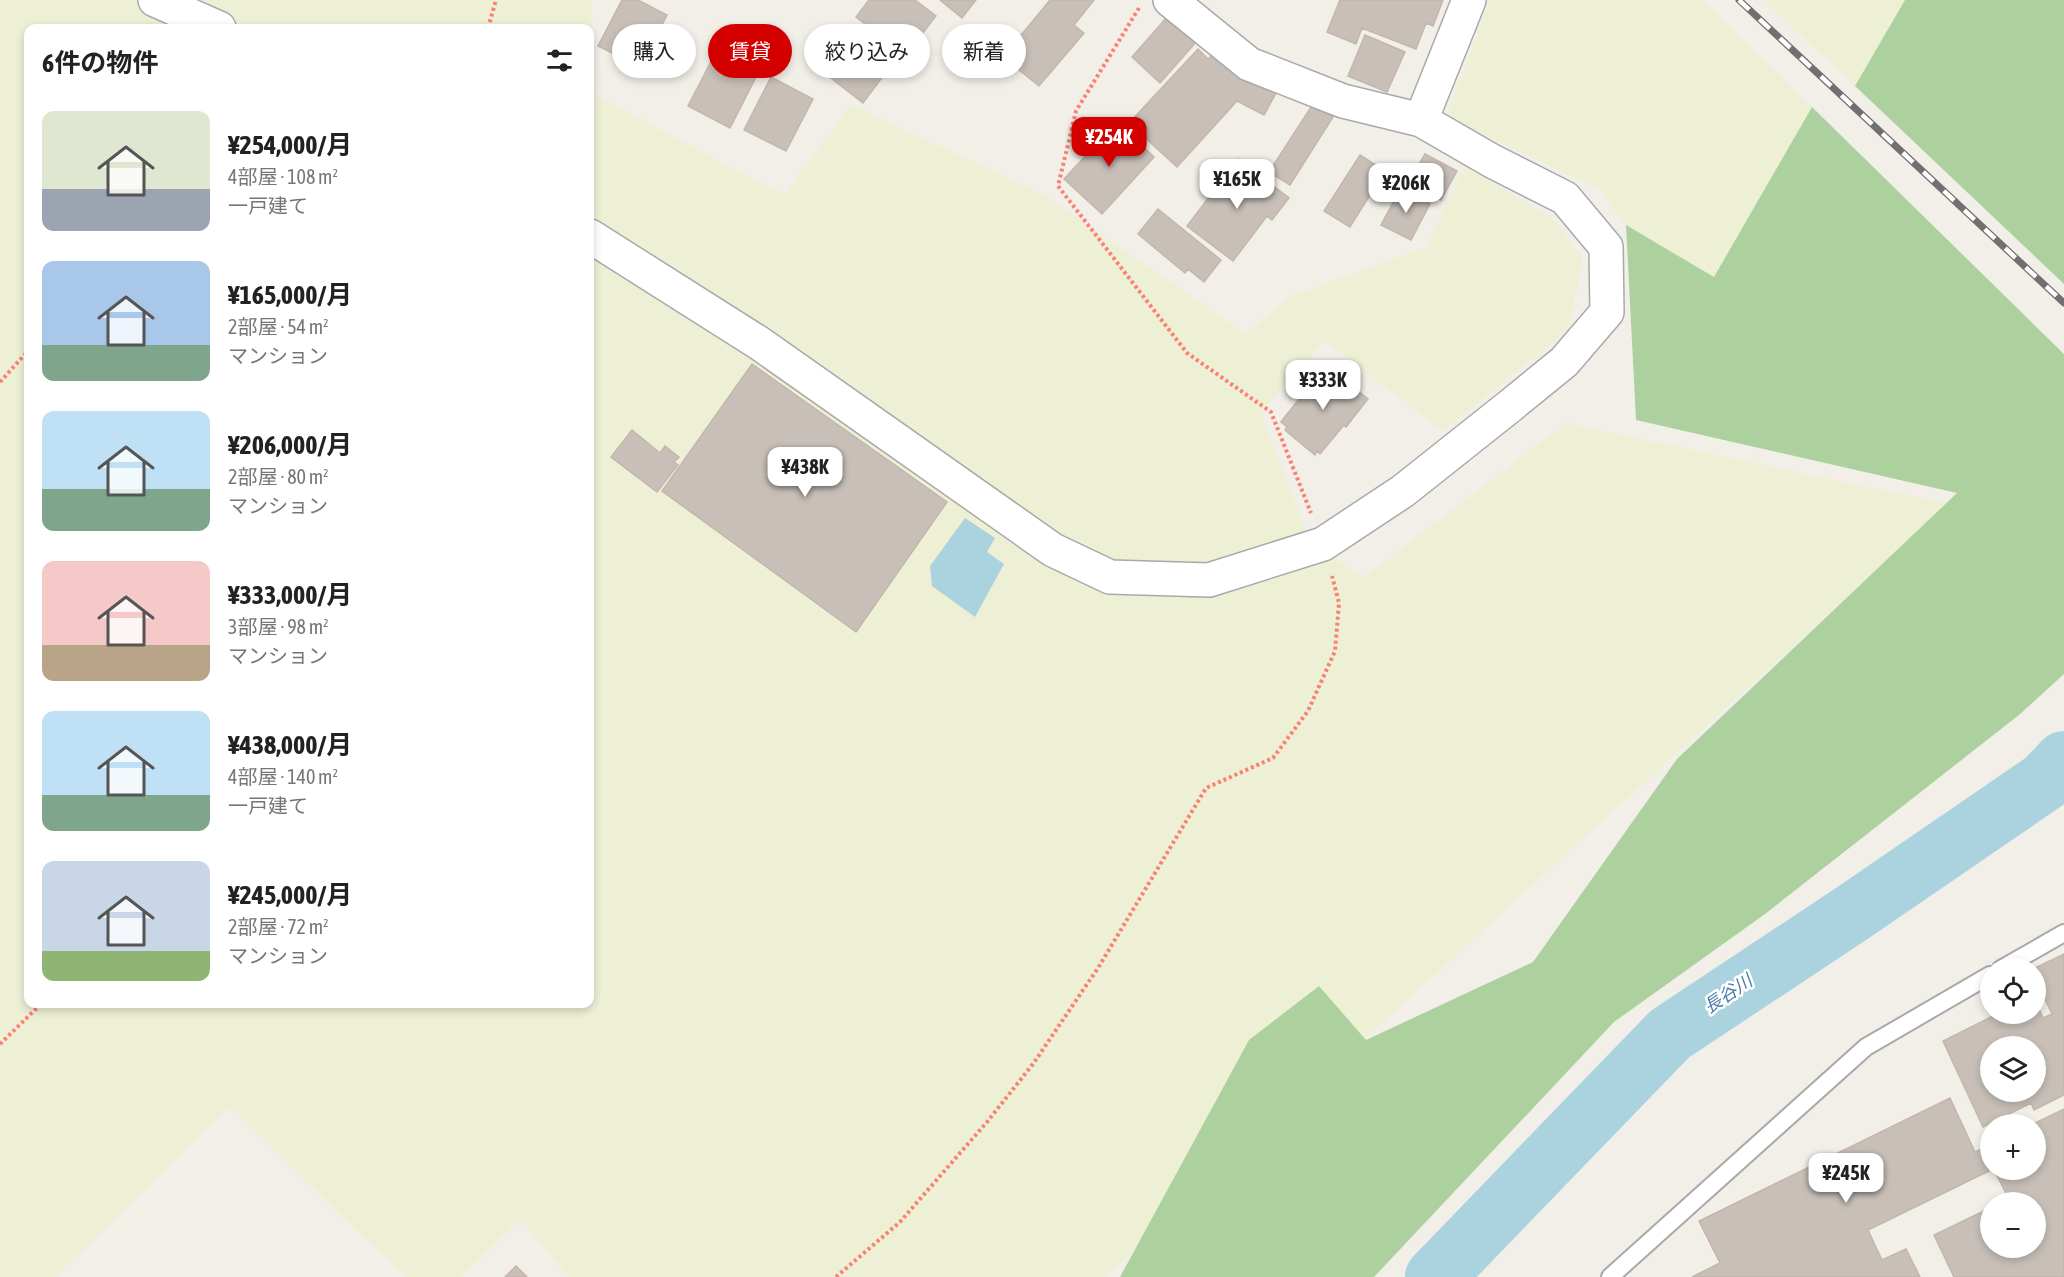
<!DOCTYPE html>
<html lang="ja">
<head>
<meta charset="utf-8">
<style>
  :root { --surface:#fff; --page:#f6f6f6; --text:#222; --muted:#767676; --accent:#d40000 }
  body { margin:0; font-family:"Asap Condensed","Noto Sans JP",sans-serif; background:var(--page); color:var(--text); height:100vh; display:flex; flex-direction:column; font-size:22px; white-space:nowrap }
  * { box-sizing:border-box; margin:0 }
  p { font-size:20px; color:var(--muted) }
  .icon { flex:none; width:33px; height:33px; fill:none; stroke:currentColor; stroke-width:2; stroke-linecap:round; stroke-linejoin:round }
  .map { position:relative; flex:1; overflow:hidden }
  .sheet { position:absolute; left:24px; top:24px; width:570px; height:984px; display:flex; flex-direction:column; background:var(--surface); border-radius:12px; box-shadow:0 3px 9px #0003 }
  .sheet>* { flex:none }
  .banner { position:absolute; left:612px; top:24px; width:570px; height:54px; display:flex; gap:12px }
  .tools { position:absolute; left:1980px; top:958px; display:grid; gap:12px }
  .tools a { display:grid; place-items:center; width:66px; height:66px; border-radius:50%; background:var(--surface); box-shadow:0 3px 9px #0003; font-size:30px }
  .price { position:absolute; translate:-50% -51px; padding:0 14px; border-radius:12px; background:#fff; color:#222; font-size:20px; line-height:39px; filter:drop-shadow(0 2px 3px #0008) }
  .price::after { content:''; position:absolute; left:50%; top:36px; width:18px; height:14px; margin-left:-9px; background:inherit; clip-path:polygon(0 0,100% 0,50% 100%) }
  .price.on { background:var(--accent); color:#fff }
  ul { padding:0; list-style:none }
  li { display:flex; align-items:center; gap:18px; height:150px; padding:0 18px }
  li span { display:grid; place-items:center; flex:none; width:168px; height:120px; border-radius:12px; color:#555 }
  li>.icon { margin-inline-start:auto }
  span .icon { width:72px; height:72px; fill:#fffc; stroke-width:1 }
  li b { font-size:26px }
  h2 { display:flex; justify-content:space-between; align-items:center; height:72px; padding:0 18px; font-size:26px }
  .tag { padding:0 21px; border-radius:27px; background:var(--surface); box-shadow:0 3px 9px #0003; font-size:21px; line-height:54px }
  .tag.on { background:var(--accent); color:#fff }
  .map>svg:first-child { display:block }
  .farmland { fill:#eef0d5; fill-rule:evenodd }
  .forest { fill:#add19e }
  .water { fill:#aad3df }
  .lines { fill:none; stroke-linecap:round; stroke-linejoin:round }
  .river { stroke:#aad3df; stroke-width:60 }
  .building { fill:#c7bfb8; stroke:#c4b6ab; stroke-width:1.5; fill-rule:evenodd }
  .service-casing { stroke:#a9a9a9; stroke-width:20 }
  .minor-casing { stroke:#a9a9a9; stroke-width:36 }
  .path { stroke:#fa8072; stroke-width:4; stroke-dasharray:3 3; stroke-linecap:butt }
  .service { stroke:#fff; stroke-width:16 }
  .minor { stroke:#fff; stroke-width:33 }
  .rail-casing { stroke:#707070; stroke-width:7 }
  .rail { stroke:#fff; stroke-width:4.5; stroke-dasharray:14; stroke-linecap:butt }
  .labels { text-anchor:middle; stroke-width:5; stroke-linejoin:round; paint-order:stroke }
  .water-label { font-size:18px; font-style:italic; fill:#4a7aab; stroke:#fff }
</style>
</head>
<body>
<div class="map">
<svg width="2064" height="1277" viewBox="0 0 2064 1277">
  <rect width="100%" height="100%" fill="#f2efe9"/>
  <path class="farmland" d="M0,0H591L595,95L784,195L851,105L1045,195L1246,334L1289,297L1426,247L1464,167L1550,216L1583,257L1569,329L1443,431L1324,341L1261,414L1311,543L1364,577L1566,423L1948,504L1105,1277H569L520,1219L460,1277H405L230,1107L56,1277H0ZM28,28H590V1004H28Z
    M1490,0H1704L1812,107L1714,277L1626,225L1600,190L1446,117Z
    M1763,0H1905L1855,86Z"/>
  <path class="forest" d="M1905,0H2064V284L1855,86Z
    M1812,107L2064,354V674L2019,715L1765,914L1614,1022L1374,1277H1120L1249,1040L1319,986L1366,1040L1533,962L1677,759L1957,493L1636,420L1626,225L1714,277Z"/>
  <path class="water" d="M965,518L995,538L987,552L1004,564L975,617L932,586L930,566Z"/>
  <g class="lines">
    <path class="river" d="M1435,1277L1670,1034L1851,914L2045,781L2064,761"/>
  </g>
  <path class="building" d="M622,0H638L667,15L640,67L598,46Z
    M869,0H915L936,16L906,55L856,17Z
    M940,0H976L962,18Z
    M1050,0H1094L1074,25L1084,33L1039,86L1003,57Z
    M1340,0H1443L1433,26L1426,23L1416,49L1362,28L1356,44L1327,32Z
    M1168,16L1197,41L1160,83L1132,57Z
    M843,25L893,63L863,103L813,64Z
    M1365,35L1405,52L1387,92L1348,76Z
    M1198,49L1208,59L1217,51L1246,78L1276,93L1264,115L1237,101L1177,167L1129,123Z
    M715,54L757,75L730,128L688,106Z
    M771,77L813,99L786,151L744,130Z
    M1313,104L1333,117L1290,185L1269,172Z
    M1117,122L1154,157L1102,214L1064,179Z
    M1425,154L1457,171L1441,200L1409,182Z
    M1360,155L1385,171L1350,227L1324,211Z
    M1238,159L1289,198L1272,220L1267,216L1233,261L1187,226Z
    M1401,188L1430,204L1411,240L1381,225Z
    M1158,209L1221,260L1204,282L1188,269L1185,273L1138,234Z
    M752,364L947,502L856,632L662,491Z
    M1325,366L1368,399L1346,427L1344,425L1320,454L1317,451L1315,455L1285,430L1287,427L1281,422Z
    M632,430L660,453L665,446L679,457L674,462L678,465L657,492L611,457Z
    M2064,954V1095L2034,1110L2031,1103L1983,1127L1943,1041L1997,1014H2036V1002L2043,1018L2052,1014L2036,981L2033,969ZM1990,1047H2036V1092H1990Z
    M1950,1098L1975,1152L1990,1145L1991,1170L1868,1230L1882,1260L1906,1249L1920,1277H1692L1720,1263L1699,1221Z
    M2064,1109V1277H1954L1934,1235L1990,1208V1248H2036V1203H2000L2009,1199L1994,1170H2036V1125H2031Z
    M516,1266L527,1277H505Z"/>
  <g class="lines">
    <g class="service-casing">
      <path id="service" d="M2001,969L2064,933
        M1610,1277L1866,1047L1990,975"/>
    </g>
    <g class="minor-casing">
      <path id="minor" d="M155,0L219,28
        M1170,0L1249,64L1343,101L1421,120
        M590,236L759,343L1053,550L1110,577L1209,580L1323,544L1403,491L1510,406L1564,362L1607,312L1606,247L1565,198L1492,161L1421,120L1469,0"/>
    </g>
    <path class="path" d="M1139,8L1076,111L1058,186L1187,353L1271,412L1311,513
      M488,28L496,0
      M0,382L28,351
      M0,1044L41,1004
      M836,1277L900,1222L987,1122L1033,1064L1098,968L1206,788L1273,758L1308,711L1335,651L1339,603L1332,576"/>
    <use href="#service" class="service"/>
    <use href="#minor" class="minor"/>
    <g class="rail-casing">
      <path id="rail" d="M1739,0L2064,303"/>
    </g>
    <use href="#rail" class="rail"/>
  </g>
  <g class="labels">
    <g class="water-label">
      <text transform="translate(1728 994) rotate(-34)" y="6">長谷川</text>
    </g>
  </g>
</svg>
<div class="tools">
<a><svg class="icon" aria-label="locate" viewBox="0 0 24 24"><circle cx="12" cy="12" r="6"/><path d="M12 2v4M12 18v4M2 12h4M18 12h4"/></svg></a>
<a><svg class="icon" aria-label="layers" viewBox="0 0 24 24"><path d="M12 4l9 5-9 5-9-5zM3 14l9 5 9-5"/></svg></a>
<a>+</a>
<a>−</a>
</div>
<b class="price on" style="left:1109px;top:168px">¥254K</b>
<b class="price" style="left:1237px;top:210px">¥165K</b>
<b class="price" style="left:1406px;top:214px">¥206K</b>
<b class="price" style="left:1323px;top:411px">¥333K</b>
<b class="price" style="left:805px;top:498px">¥438K</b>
<b class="price" style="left:1846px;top:1204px">¥245K</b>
<div class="banner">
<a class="tag">購入</a>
<a class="tag on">賃貸</a>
<a class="tag">絞り込み</a>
<a class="tag">新着</a>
</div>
<section class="sheet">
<h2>6件の物件<svg class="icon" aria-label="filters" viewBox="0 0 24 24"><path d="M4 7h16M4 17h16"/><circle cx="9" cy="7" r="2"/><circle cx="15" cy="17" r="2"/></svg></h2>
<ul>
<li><span style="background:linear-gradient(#dfe7d0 65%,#9aa5b1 0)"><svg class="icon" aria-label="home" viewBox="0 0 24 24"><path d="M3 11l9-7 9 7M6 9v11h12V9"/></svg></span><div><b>¥254,000/月</b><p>4部屋 · 108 m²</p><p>一戸建て</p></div></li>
<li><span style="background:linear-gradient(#a9c7e8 70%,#7fa58c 0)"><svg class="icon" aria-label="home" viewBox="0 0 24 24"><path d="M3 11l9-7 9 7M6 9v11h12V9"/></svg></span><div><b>¥165,000/月</b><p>2部屋 · 54 m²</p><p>マンション</p></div></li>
<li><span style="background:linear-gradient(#bfe0f5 65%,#7fa58c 0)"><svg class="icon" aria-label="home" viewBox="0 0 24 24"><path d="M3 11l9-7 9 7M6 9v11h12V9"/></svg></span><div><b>¥206,000/月</b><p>2部屋 · 80 m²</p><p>マンション</p></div></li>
<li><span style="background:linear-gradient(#f6c9c9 70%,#b9a48a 0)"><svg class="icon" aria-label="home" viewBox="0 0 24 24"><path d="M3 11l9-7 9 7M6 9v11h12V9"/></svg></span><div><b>¥333,000/月</b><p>3部屋 · 98 m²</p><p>マンション</p></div></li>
<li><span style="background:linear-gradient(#bfe0f5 70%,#7fa58c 0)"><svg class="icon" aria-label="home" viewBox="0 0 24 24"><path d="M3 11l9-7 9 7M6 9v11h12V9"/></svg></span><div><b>¥438,000/月</b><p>4部屋 · 140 m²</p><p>一戸建て</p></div></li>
<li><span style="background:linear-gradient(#c9d6e8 75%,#8fb573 0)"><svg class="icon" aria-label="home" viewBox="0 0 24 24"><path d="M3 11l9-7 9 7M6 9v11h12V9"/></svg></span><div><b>¥245,000/月</b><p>2部屋 · 72 m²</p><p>マンション</p></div></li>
</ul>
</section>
</div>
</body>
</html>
